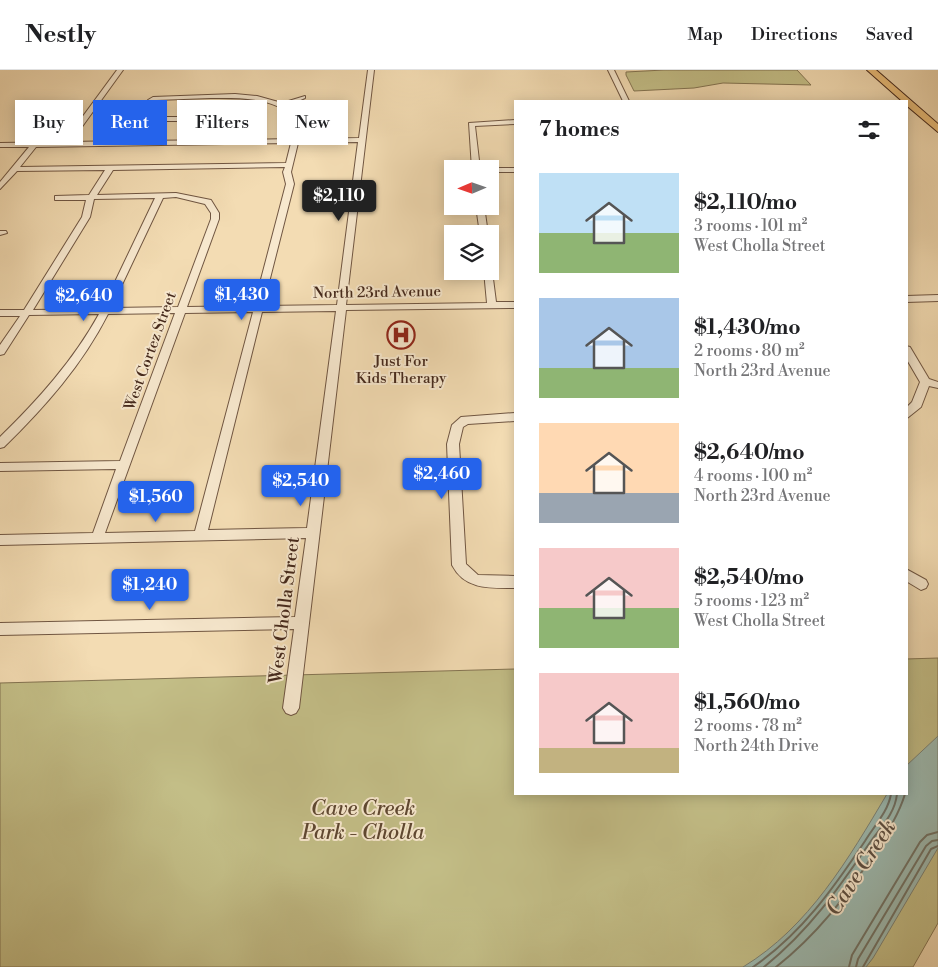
<!DOCTYPE html>
<html lang="en">
<head>
<meta charset="utf-8">
<style>
  :root { --surface:#fff; --page:#f6f6f6; --text:#202124; --muted:#757577; --line:#e0e0e0; --accent:#2563eb }
  body { margin:0; font-family:"Libre Bodoni",serif; background:var(--page); color:var(--text); height:100vh; display:flex; flex-direction:column; font-size:19px; white-space:nowrap }
  * { box-sizing:border-box; margin:0 }
  p { font-size:16px; color:var(--muted) }
  .icon { flex:none; width:28px; height:28px; fill:none; stroke:currentColor; stroke-width:2; stroke-linecap:round; stroke-linejoin:round }
  .map { position:relative; flex:1; overflow:hidden }
  .drawer { position:absolute; left:514px; top:30px; width:394px; height:695px; display:flex; flex-direction:column; background:var(--surface); border-radius:0px; box-shadow:0 2px 12px #0003 }
  .drawer>* { flex:none }
  .hud { position:absolute; left:15px; top:30px; width:424px; height:45px; display:flex; gap:10px }
  .needle { width:32px; rotate:268deg }
  .tools { position:absolute; left:444px; top:90px; display:grid; gap:10px }
  .tools a { display:grid; place-items:center; width:55px; height:55px; border-radius:0px; background:var(--surface); box-shadow:0 2px 12px #0003; font-size:25px }
  .price { position:absolute; translate:-50% -42px; padding:0 11px; border-radius:5px; background:var(--accent); color:#fff; font-size:16px; line-height:32px; filter:drop-shadow(0 1px 2px #0008) }
  .price::after { content:''; position:absolute; left:50%; top:30px; width:15px; height:11px; margin-left:-8px; background:inherit; clip-path:polygon(0 0,100% 0,50% 100%) }
  .price.on { background:#222; color:#fff }
  ul { padding:0; list-style:none }
  li { display:flex; align-items:center; gap:15px; height:125px; padding:0 25px }
  li span { display:grid; place-items:center; flex:none; width:140px; height:100px; border-radius:0px; color:#555 }
  li>.icon { margin-inline-start:auto }
  span .icon { width:60px; height:60px; fill:#fffc; stroke-width:1 }
  li b { font-size:21px }
  h2 { display:flex; justify-content:space-between; align-items:center; height:60px; padding:0 25px; font-size:21px }
  .chip { padding:0 18px; border-radius:0px; background:var(--surface); box-shadow:0 2px 12px #0003; font-size:18px; line-height:45px }
  .chip.on { background:var(--accent); color:#fff }
  header { display:flex; align-items:center; gap:30px; box-sizing:border-box; height:70px; padding:0 25px; background:var(--surface); border-bottom:1px solid var(--line) }
  header strong { font-size:24px }
  nav { display:flex; gap:28px; margin-inline-start:auto; font-size:18px }
  .map>svg:first-child { display:block }
  .green { fill:#c3be87; stroke:#847452 }
  .water { fill:#9cbab1; stroke:#798075 }
  .lines { fill:none; stroke-linecap:round; stroke-linejoin:round }
  .shore { stroke:#707266; stroke-width:2 }
  .minor-casing { stroke:#705642; stroke-width:2 }
  .major-casing { stroke:#45291c; stroke-width:2 }
  .minor { fill:#f7e8ce; fill-rule:evenodd }
  .major { fill:#eabe7a; fill-rule:evenodd }
  .labels { text-anchor:middle; stroke-width:4; stroke-linejoin:round; paint-order:stroke }
  .far-street-label { font-size:15px; fill:#45291c; stroke:#f7e8ce }
  .far-poi-label { font-size:15px; fill:#45291c; stroke:#f7e8ce }
  .street-label { font-size:18px; fill:#45291c; stroke:#f7e8ce }
  .near-park-label { font-size:21px; font-style:italic; fill:#5e4731; stroke:#f7e8ce }
  .near-water-label { font-size:22px; font-style:italic; fill:#5b4d41; stroke:#f7e8ce }
</style>
</head>
<body>
<header>
<strong>Nestly</strong>
<nav><a>Map</a><a>Directions</a><a>Saved</a></nav>
</header>
<div class="map">
<svg width="938" height="897" viewBox="0 0 938 897">
  <rect width="100%" height="100%" fill="#f3dcb3"/>
  <filter id="stains"><feTurbulence type="fractalNoise" baseFrequency=".004" numOctaves="4"/><feColorMatrix values="0 0 0 0 .2 0 0 0 0 .09 0 0 0 0 .02 0 0 0 .5 -.17"/></filter>
  <radialGradient id="worn" r=".72"><stop offset=".6" stop-color="#630" stop-opacity="0"/><stop offset="1" stop-color="#630" stop-opacity=".3"/></radialGradient>
  <path class="green" d="M664,0H797L811,15L723,13L694,18L634,21L626,5V2Z
    M938,588V853L913,897H0V613L515,599V724H906V589Z"/>
  <path class="water" d="M938,666V778L873,888L866,897H743C809,857 849,788 887,724H906V696Z"/>
  <g class="lines">
    <path class="shore" d="M753,897C801,864 833,819 865,771C874,756 888,742 891,724
      M764,897C810,860 838,819 871,771C882,756 895,743 897,724
      M776,897C818,864 850,823 877,778C888,761 899,744 905,724
      M849,897L852,885L920,772L927,765L938,762
      M856,897L858,889L926,776L932,771L938,770
      M863,897L931,779L938,776"/>
    <g class="minor-casing">
      <path id="minor" d="M117,0H123L71,72L123,71L148,30L153,27L235,24L257,26L282,33L305,26V28L287,36L294,39L303,52L299,69L359,68L368,0H374L346,235L487,233L484,201H490V199L492,201L496,232H515V238L346,240L299,638L296,643L291,645L286,643L283,638L294,559L0,565V553L295,547L306,468L0,475V465L93,463L116,399L0,401V393L120,391L175,243L108,244C82,295 45,337 4,377L0,378V367C38,330 73,291 99,244L29,245L4,284L0,285V275L20,246H0V240H24L82,147L86,130H55V126L89,125L105,100L17,101L0,119V112L29,77H0V73L64,72ZM211,28C240,28 278,26 297,52L292,69L242,70L246,58L240,52L227,47H144L156,30ZM142,51H226L239,58L235,70L130,71ZM358,72L337,235L263,236L294,114L291,102L298,73ZM291,73L286,93L20,97L36,77ZM285,97L283,102L286,114L254,236L187,237L219,149V143L211,130L176,123L97,125L113,100ZM176,127L205,134L211,143V149L178,237L111,238L163,128ZM155,128L102,239L33,240L90,147L94,129ZM336,241L307,458L208,460L262,242ZM253,242L195,461L105,463L185,243Z
        M608,0H614L629,31H623Z
        M515,50V54L475,56L480,99H472L469,53Z
        M490,98H515V102H490V99H487Z
        M476,136H484L488,164H480Z
        M0,161H6L7,163L0,165Z
        M938,225V231L906,232V226Z
        M906,276L910,277L929,309L938,312V318L929,316L921,337L906,349V338L912,332L920,312L906,288Z
        M515,343V351L468,354L463,357L459,374L466,494L478,505L515,506V518C490,518 465,520 452,495L447,374L452,355L461,347Z
        M906,499L926,510L928,514L926,518L921,520L906,511Z"/>
    </g>
    <g class="major-casing">
      <path id="major" d="M867,0H876L938,54V62L906,35V31H902Z"/>
    </g>
    <use href="#minor" class="minor"/>
    <use href="#major" class="major"/>
  </g>
  <defs>
    <g id="hospital-ring" transform="scale(1.4375)"><circle r="9.5" fill="#f7e8ce" stroke="#8f2418" stroke-width="1.5"/><path d="M-5-5h3v3.5h4V-5h3V5h-3V1.5h-4V5h-3Z" fill="#8f2418"/></g>
  </defs>
  <g fill-rule="evenodd">
    <use href="#hospital-ring" x="401" y="265"/>
  </g>
  <g class="labels">
    <g class="far-street-label">
      <text transform="translate(377 222) rotate(-1)" y="5">North 23rd Avenue</text>
      <text transform="translate(150 281) rotate(-70)" y="5">West Cortez Street</text>
    </g>
    <g class="far-poi-label">
      <text x="401" y="296">Just For<tspan x="401" dy="17">Kids Therapy</tspan></text>
    </g>
    <g class="street-label">
      <text transform="translate(284 540) rotate(-83)" y="6">West Cholla Street</text>
    </g>
    <g class="near-park-label">
      <text x="363" y="745">Cave Creek<tspan x="363" dy="24">Park - Cholla</tspan></text>
    </g>
    <g class="near-water-label">
      <text transform="translate(860 797) rotate(-57)" y="8">Cave Creek</text>
    </g>
  </g>
  <rect width="100%" height="100%" filter="url(#stains)"/>
  <rect width="100%" height="100%" fill="url(#worn)"/>
</svg>
<div class="tools">
<a><svg class="needle" viewBox="-14 -14 28 28"><path d="M0-13l5 13h-10z" fill="#e53935"/><path d="M0 13l5-13h-10z" fill="#757577"/></svg></a>
<a><svg class="icon" aria-label="layers" viewBox="0 0 24 24"><path d="M12 4l9 5-9 5-9-5zM3 14l9 5 9-5"/></svg></a>
</div>
<b class="price on" style="left:339px;top:152px">$2,110</b>
<b class="price" style="left:242px;top:251px">$1,430</b>
<b class="price" style="left:84px;top:252px">$2,640</b>
<b class="price" style="left:442px;top:430px">$2,460</b>
<b class="price" style="left:301px;top:437px">$2,540</b>
<b class="price" style="left:156px;top:453px">$1,560</b>
<b class="price" style="left:150px;top:541px">$1,240</b>
<div class="hud">
<a class="chip">Buy</a>
<a class="chip on">Rent</a>
<a class="chip">Filters</a>
<a class="chip">New</a>
</div>
<section class="drawer">
<h2>7 homes<svg class="icon" aria-label="filters" viewBox="0 0 24 24"><path d="M4 7h16M4 17h16"/><circle cx="9" cy="7" r="2"/><circle cx="15" cy="17" r="2"/></svg></h2>
<ul>
<li><span style="background:linear-gradient(#bfe0f5 60%,#8fb573 0)"><svg class="icon" aria-label="home" viewBox="0 0 24 24"><path d="M3 11l9-7 9 7M6 9v11h12V9"/></svg></span><div><b>$2,110/mo</b><p>3 rooms · 101 m²</p><p>West Cholla Street</p></div></li>
<li><span style="background:linear-gradient(#a9c7e8 70%,#8fb573 0)"><svg class="icon" aria-label="home" viewBox="0 0 24 24"><path d="M3 11l9-7 9 7M6 9v11h12V9"/></svg></span><div><b>$1,430/mo</b><p>2 rooms · 80 m²</p><p>North 23rd Avenue</p></div></li>
<li><span style="background:linear-gradient(#ffd9b3 70%,#9aa5b1 0)"><svg class="icon" aria-label="home" viewBox="0 0 24 24"><path d="M3 11l9-7 9 7M6 9v11h12V9"/></svg></span><div><b>$2,640/mo</b><p>4 rooms · 100 m²</p><p>North 23rd Avenue</p></div></li>
<li><span style="background:linear-gradient(#f6c9c9 60%,#8fb573 0)"><svg class="icon" aria-label="home" viewBox="0 0 24 24"><path d="M3 11l9-7 9 7M6 9v11h12V9"/></svg></span><div><b>$2,540/mo</b><p>5 rooms · 123 m²</p><p>West Cholla Street</p></div></li>
<li><span style="background:linear-gradient(#f6c9c9 75%,#c2b280 0)"><svg class="icon" aria-label="home" viewBox="0 0 24 24"><path d="M3 11l9-7 9 7M6 9v11h12V9"/></svg></span><div><b>$1,560/mo</b><p>2 rooms · 78 m²</p><p>North 24th Drive</p></div></li>
</ul>
</section>
</div>
</body>
</html>
